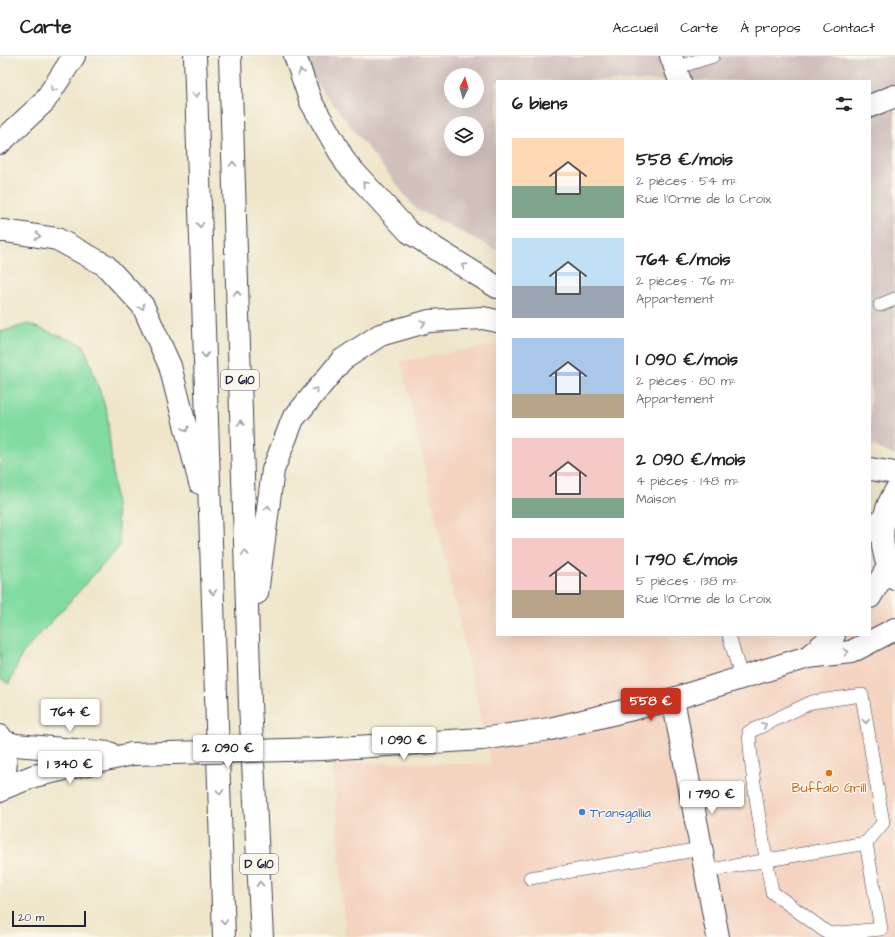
<!DOCTYPE html>
<html lang="fr">
<head>
<meta charset="utf-8">
<style>
  :root { --surface:#fff; --page:#f2f2f2; --text:#202124; --muted:#757577; --line:#e0e0e0; --accent:#c8321e }
  body { margin:0; font-family:"Architects Daughter",sans-serif; background:var(--page); color:var(--text); height:100vh; display:flex; flex-direction:column; font-size:15px; white-space:nowrap }
  * { box-sizing:border-box; margin:0 }
  p { font-size:13px; color:var(--muted) }
  .icon { flex:none; width:22px; height:22px; fill:none; stroke:currentColor; stroke-width:2; stroke-linecap:round; stroke-linejoin:round }
  .map { position:relative; flex:1; overflow:hidden }
  .drawer { position:absolute; left:496px; top:24px; width:375px; height:556px; display:flex; flex-direction:column; background:var(--surface); border-radius:0px; box-shadow:0 4px 16px #0002 }
  .drawer>* { flex:none }
  .needle { width:26px; rotate:5deg }
  .buttons { position:absolute; left:444px; top:12px; display:grid; gap:8px }
  .buttons a { display:grid; place-items:center; width:40px; height:40px; border-radius:50%; background:var(--surface); box-shadow:0 4px 16px #0002; font-size:20px }
  .scale { position:absolute; left:12px; bottom:10px; width:74px; box-sizing:border-box; padding-left:4px; border:2px solid #22223b; border-top:0; font-size:11px; line-height:14px; white-space:nowrap; color:#22223b; -webkit-text-stroke:3px #fbf7ec; paint-order:stroke }
  .price { position:absolute; translate:-50% -34px; padding:0 9px; border-radius:4px; background:#fff; color:#222; font-size:13px; line-height:26px; filter:drop-shadow(0 1px 2px #0008) }
  .price::after { content:''; position:absolute; left:50%; top:24px; width:12px; height:9px; margin-left:-6px; background:inherit; clip-path:polygon(0 0,100% 0,50% 100%) }
  .price.on { background:var(--accent); color:#fff }
  ul { padding:0; list-style:none }
  li { display:flex; align-items:center; gap:12px; height:100px; padding:0 16px }
  li span { display:grid; place-items:center; flex:none; width:112px; height:80px; border-radius:0px; color:#555 }
  li>.icon { margin-inline-start:auto }
  span .icon { width:48px; height:48px; fill:#fffc; stroke-width:1 }
  li b { font-size:17px }
  h2 { display:flex; justify-content:space-between; align-items:center; height:48px; padding:0 16px; font-size:17px }
  header { display:flex; align-items:center; gap:24px; box-sizing:border-box; height:56px; padding:0 20px; background:var(--surface); border-bottom:1px solid var(--line) }
  header strong { font-size:19px }
  nav { display:flex; gap:22px; margin-inline-start:auto; font-size:14px }
  .map>svg:first-child { display:block }
  .built { fill:#f4d3c0 }
  .industrial { fill:#d0c0bc; fill-rule:evenodd }
  .green { fill:#81dba1; stroke:#527e6e }
  .lines { fill:none; stroke-linecap:round; stroke-linejoin:round }
  .lane-casing { stroke:#413f50; stroke-width:14 }
  .street-casing { stroke:#413f50; stroke-width:24 }
  .secondary-casing { stroke:#413f50; stroke-width:24 }
  .highway-casing { stroke:#413f50; stroke-width:24 }
  .lane { stroke:#fff; stroke-width:13 }
  .street { stroke:#fff; stroke-width:22 }
  .secondary { stroke:#fff; stroke-width:22 }
  .highway { stroke:#fff; stroke-width:22 }
  .secondary-bridge-casing { stroke:#413f50; stroke-width:24; stroke-linecap:butt }
  .secondary-bridge { stroke:#fff; stroke-width:22 }
  .oneway { stroke:#9c9ca7 }
  .food-dot { fill:#e8710a; stroke:#fbf7ec; stroke-width:1.5 }
  .shop-dot { fill:#3f7fe0; stroke:#fbf7ec; stroke-width:1.5 }
  .labels { text-anchor:middle; stroke-width:3; stroke-linejoin:round; paint-order:stroke }
  .shield { fill:#fbf7ec; stroke:#636270; stroke-width:1 }
  .shield-label { font-size:12px; font-weight:bold; fill:#22223b }
  .food-label { font-size:13px; fill:#c56008; stroke:#fbf7ec }
  .shop-label { font-size:13px; fill:#366cbe; stroke:#fbf7ec; text-anchor:start }
</style>
</head>
<body>
<header>
<strong>Carte</strong>
<nav><a>Accueil</a><a>Carte</a><a>À propos</a><a>Contact</a></nav>
</header>
<div class="map">
<svg width="895" height="881" viewBox="0 0 895 881">
  <rect width="100%" height="100%" fill="#fbf7ec"/>
  <filter id="ink" filterUnits="userSpaceOnUse"><feTurbulence type="fractalNoise" baseFrequency=".025" numOctaves="2"/><feDisplacementMap in="SourceGraphic" scale="8" xChannelSelector="R" yChannelSelector="G"/><feConvolveMatrix kernelMatrix="1 2 1 2 8 2 1 2 1" color-interpolation-filters="sRGB"/></filter>
  <filter id="wash" filterUnits="userSpaceOnUse"><feTurbulence type="fractalNoise" baseFrequency=".012" numOctaves="4" result="noise"/><feDisplacementMap in="SourceGraphic" scale="16" xChannelSelector="R" yChannelSelector="G"/><feGaussianBlur stdDeviation="0.9" result="paint"/><feColorMatrix in="noise" values="0 0 0 0 0 0 0 0 0 0 0 0 0 0 0 0 0 1.4 0 .05"/><feComposite in="paint" operator="in"/></filter>
  <g filter="url(#wash)">
    <rect width="100%" height="100%" fill="#efe6ca"/>
    <path class="built" d="M497,289V579H870V487L895,511V881H345L333,706L491,708L401,305Z"/>
    <path class="industrial" d="M295,0H895V400L870,388V25H497V194L416,153ZM451,19H477V45H451ZM451,67H477V93H451Z"/>
    <path class="green" d="M28,268L84,289L107,356L120,490L22,598L9,628L0,622V276Z"/>
  </g>
  <g filter="url(#ink)">
    <g class="lines">
      <g class="lane-casing">
        <path id="lane" d="M675,12L713,0
          M880,249L895,243
          M729,579L741,621
          M705,815L866,787L883,767L862,639L812,646L749,676C752,730 763,783 772,836L829,878L881,873L866,787
          M530,822L701,793"/>
      </g>
      <g class="street-casing">
        <path id="street" d="M671,0L680,25
          M870,50L895,40
          M673,643L718,881"/>
      </g>
      <g class="secondary-casing">
        <path id="secondary" d="M895,436C878,464 878,495 895,523
          M870,541L888,511
          M808,601L834,579
          M0,680C8,696 7,719 0,735
          M2,685L16,689L109,697
          M323,693L482,683L550,673L673,643L808,601L851,596L895,573
          M1,733L34,720L132,698"/>
      </g>
      <g class="highway-casing">
        <path id="highway" d="M195,0L224,881
          M230,0L250,648L262,881
          M295,0L311,46L346,107L409,176L497,231
          M0,87L44,46L74,0
          M0,175H5L57,183L105,209L143,250L170,310L200,427
          M870,413L895,417
          M870,467L882,481
          M257,537L273,414L293,363L342,304L380,279L429,265L483,262L497,265"/>
      </g>
      <use href="#lane" class="lane"/>
      <use href="#street" class="street"/>
      <use href="#secondary" class="secondary"/>
      <use href="#highway" class="highway"/>
      <g class="secondary-bridge-casing">
        <path id="secondary-bridge" d="M132,698L323,693"/>
      </g>
      <use href="#secondary-bridge" class="secondary-bridge"/>
    </g>
    <defs><path id="oneway-chevron" d="M-2-3.5L2.5 0L-2 3.5" fill="none" stroke-width="1.6" stroke-linecap="round" stroke-linejoin="round"/></defs>
    <g class="oneway">
      <use href="#oneway-chevron" transform="translate(301 16) rotate(-109)"/>
      <use href="#oneway-chevron" transform="translate(53 33) rotate(123)"/>
      <use href="#oneway-chevron" transform="translate(196 39) rotate(88)"/>
      <use href="#oneway-chevron" transform="translate(233 108) rotate(-92)"/>
      <use href="#oneway-chevron" transform="translate(365 128) rotate(-132)"/>
      <use href="#oneway-chevron" transform="translate(200 169) rotate(88)"/>
      <use href="#oneway-chevron" transform="translate(38 180) rotate(10)"/>
      <use href="#oneway-chevron" transform="translate(464 210) rotate(-148)"/>
      <use href="#oneway-chevron" transform="translate(237 237) rotate(-92)"/>
      <use href="#oneway-chevron" transform="translate(142 251) rotate(57)"/>
      <use href="#oneway-chevron" transform="translate(423 267) rotate(-15)"/>
      <use href="#oneway-chevron" transform="translate(205 299) rotate(88)"/>
      <use href="#oneway-chevron" transform="translate(316 334) rotate(-50)"/>
      <use href="#oneway-chevron" transform="translate(241 367) rotate(-92)"/>
      <use href="#oneway-chevron" transform="translate(186 373) rotate(76)"/>
      <use href="#oneway-chevron" transform="translate(268 452) rotate(-83)"/>
      <use href="#oneway-chevron" transform="translate(245 497) rotate(-92)"/>
      <use href="#oneway-chevron" transform="translate(213 536) rotate(88)"/>
      <use href="#oneway-chevron" transform="translate(846 596) rotate(-10)"/>
      <use href="#oneway-chevron" transform="translate(866 665) rotate(81)"/>
      <use href="#oneway-chevron" transform="translate(764 669) rotate(-25)"/>
      <use href="#oneway-chevron" transform="translate(220 736) rotate(88)"/>
      <use href="#oneway-chevron" transform="translate(260 828) rotate(-93)"/>
      <use href="#oneway-chevron" transform="translate(224 866) rotate(88)"/>
    </g>
  </g>
  <circle class="food-dot" cx="829" cy="717" r="4"/>
  <circle class="shop-dot" cx="582" cy="756" r="4"/>
  <g class="labels">
    <g class="shield">
      <rect x="221" y="314" width="38" height="20" rx="3"/>
      <rect x="240" y="798" width="38" height="20" rx="3"/>
    </g>
    <g class="shield-label">
      <text x="240" y="328">D 610</text>
      <text x="259" y="812">D 610</text>
    </g>
    <g class="food-label">
      <text x="829" y="736">Buffalo Grill</text>
    </g>
    <g class="shop-label">
      <text x="590" y="761">Transgallia</text>
    </g>
  </g>
</svg>
<div class="buttons">
<a><svg class="needle" viewBox="-14 -14 28 28"><path d="M0-13l5 13h-10z" fill="#e53935"/><path d="M0 13l5-13h-10z" fill="#757577"/></svg></a>
<a><svg class="icon" aria-label="layers" viewBox="0 0 24 24"><path d="M12 4l9 5-9 5-9-5zM3 14l9 5 9-5"/></svg></a>
</div>
<div class="scale">20 m</div>
<b class="price on" style="left:651px;top:666px">558 €</b>
<b class="price" style="left:70px;top:677px">764 €</b>
<b class="price" style="left:404px;top:705px">1 090 €</b>
<b class="price" style="left:228px;top:713px">2 090 €</b>
<b class="price" style="left:70px;top:729px">1 340 €</b>
<b class="price" style="left:712px;top:759px">1 790 €</b>
<section class="drawer">
<h2>6 biens<svg class="icon" aria-label="filters" viewBox="0 0 24 24"><path d="M4 7h16M4 17h16"/><circle cx="9" cy="7" r="2"/><circle cx="15" cy="17" r="2"/></svg></h2>
<ul>
<li><span style="background:linear-gradient(#ffd9b3 60%,#7fa58c 0)"><svg class="icon" aria-label="home" viewBox="0 0 24 24"><path d="M3 11l9-7 9 7M6 9v11h12V9"/></svg></span><div><b>558 €/mois</b><p>2 pièces · 54 m²</p><p>Rue l'Orme de la Croix</p></div></li>
<li><span style="background:linear-gradient(#bfe0f5 60%,#9aa5b1 0)"><svg class="icon" aria-label="home" viewBox="0 0 24 24"><path d="M3 11l9-7 9 7M6 9v11h12V9"/></svg></span><div><b>764 €/mois</b><p>2 pièces · 76 m²</p><p>Appartement</p></div></li>
<li><span style="background:linear-gradient(#a9c7e8 70%,#b9a48a 0)"><svg class="icon" aria-label="home" viewBox="0 0 24 24"><path d="M3 11l9-7 9 7M6 9v11h12V9"/></svg></span><div><b>1 090 €/mois</b><p>2 pièces · 80 m²</p><p>Appartement</p></div></li>
<li><span style="background:linear-gradient(#f6c9c9 75%,#7fa58c 0)"><svg class="icon" aria-label="home" viewBox="0 0 24 24"><path d="M3 11l9-7 9 7M6 9v11h12V9"/></svg></span><div><b>2 090 €/mois</b><p>4 pièces · 148 m²</p><p>Maison</p></div></li>
<li><span style="background:linear-gradient(#f6c9c9 65%,#b9a48a 0)"><svg class="icon" aria-label="home" viewBox="0 0 24 24"><path d="M3 11l9-7 9 7M6 9v11h12V9"/></svg></span><div><b>1 790 €/mois</b><p>5 pièces · 138 m²</p><p>Rue l'Orme de la Croix</p></div></li>
</ul>
</section>
</div>
</body>
</html>
